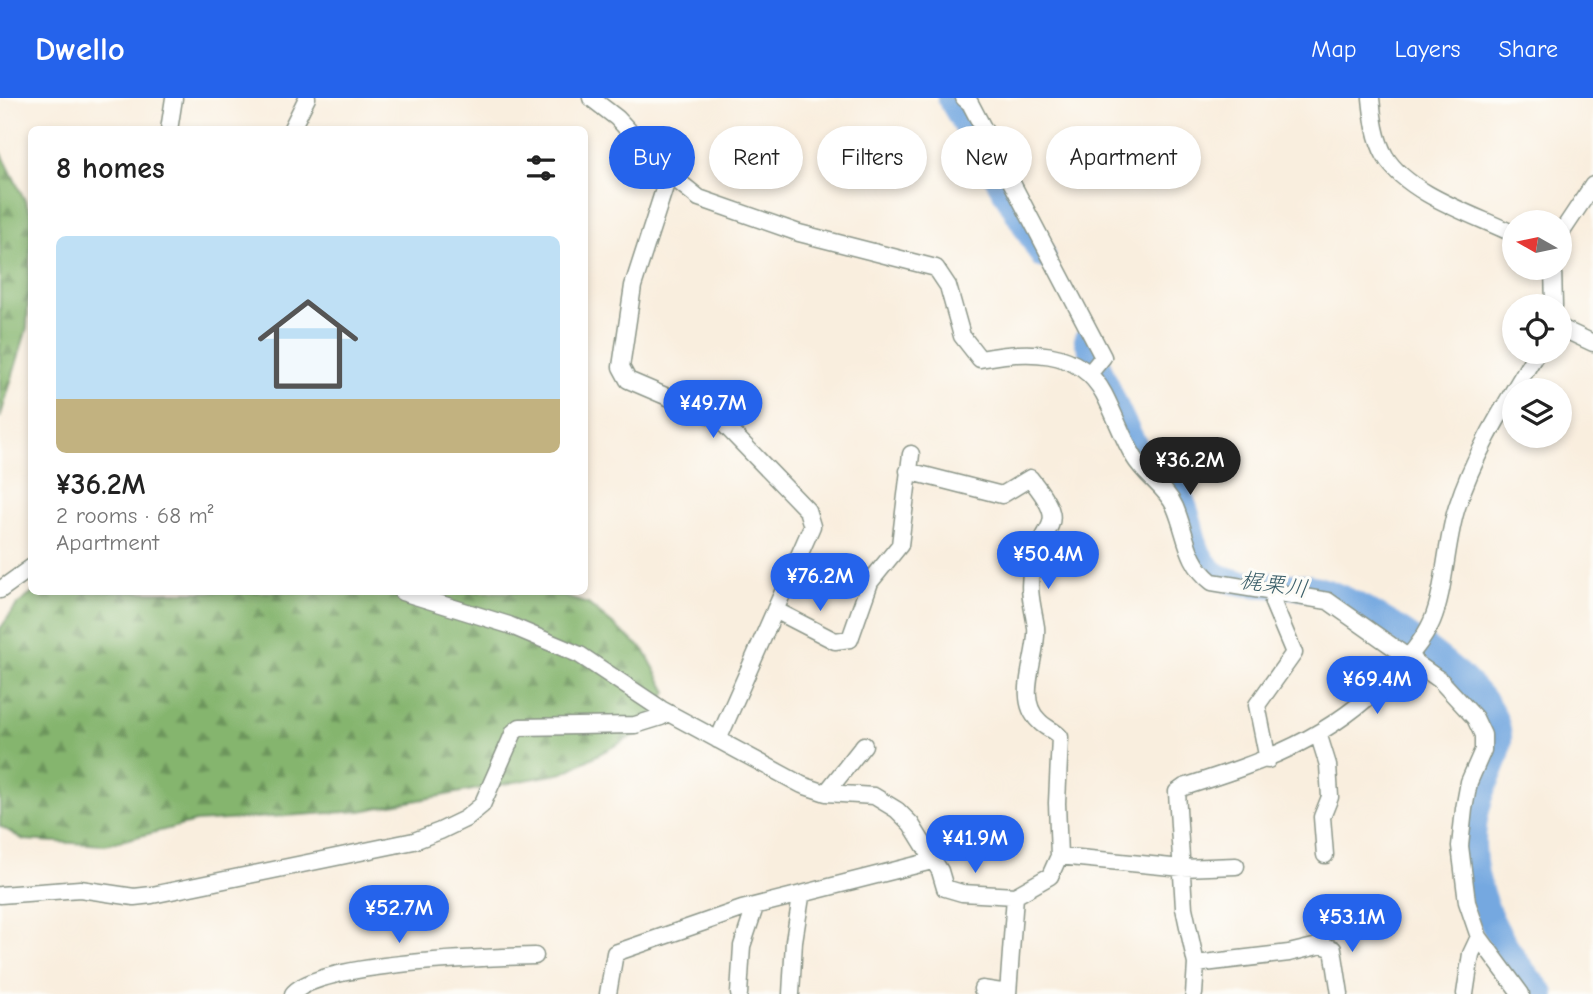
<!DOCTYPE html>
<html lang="en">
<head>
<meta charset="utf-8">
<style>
  :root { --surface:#fff; --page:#f6f6f6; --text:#222; --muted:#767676; --accent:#2563eb }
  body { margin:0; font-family:"Comic Neue","Klee One",sans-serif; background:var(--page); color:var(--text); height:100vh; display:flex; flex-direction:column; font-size:26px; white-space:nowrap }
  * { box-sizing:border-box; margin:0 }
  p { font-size:23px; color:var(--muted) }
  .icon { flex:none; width:38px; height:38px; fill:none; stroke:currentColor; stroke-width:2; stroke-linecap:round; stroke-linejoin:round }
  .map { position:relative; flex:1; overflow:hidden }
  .side { position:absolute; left:28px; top:28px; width:560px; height:469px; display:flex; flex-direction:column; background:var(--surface); border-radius:10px; box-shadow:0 4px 10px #0003 }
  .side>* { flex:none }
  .guide { position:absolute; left:609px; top:28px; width:665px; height:63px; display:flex; gap:14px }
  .needle { width:46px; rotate:279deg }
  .buttons { position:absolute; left:1502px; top:112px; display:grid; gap:14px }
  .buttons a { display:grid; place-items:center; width:70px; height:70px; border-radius:50%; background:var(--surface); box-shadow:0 4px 10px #0003; font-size:35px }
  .price { position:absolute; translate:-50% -60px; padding:0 16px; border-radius:24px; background:var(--accent); color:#fff; font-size:23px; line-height:46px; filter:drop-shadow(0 2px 4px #0008) }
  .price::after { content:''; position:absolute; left:50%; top:42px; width:21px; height:16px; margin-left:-10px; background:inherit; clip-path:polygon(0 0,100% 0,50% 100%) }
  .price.active { background:#222; color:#fff }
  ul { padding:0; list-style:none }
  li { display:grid; align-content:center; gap:14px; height:371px; padding:0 28px }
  li span { display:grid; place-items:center; height:217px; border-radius:10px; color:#555 }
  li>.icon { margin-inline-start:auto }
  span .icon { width:126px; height:126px; fill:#fffc; stroke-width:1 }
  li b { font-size:30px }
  h2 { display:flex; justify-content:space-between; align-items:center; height:84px; padding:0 28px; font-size:30px }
  .tag { padding:0 24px; border-radius:32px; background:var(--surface); box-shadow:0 4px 10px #0003; font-size:24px; line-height:63px }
  .tag.active { background:var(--accent); color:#fff }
  header { display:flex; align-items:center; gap:42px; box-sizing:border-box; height:98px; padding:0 35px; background:var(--accent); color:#fff }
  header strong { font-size:33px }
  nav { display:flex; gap:38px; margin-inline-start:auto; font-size:24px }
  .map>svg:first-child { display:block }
  .forest { fill:url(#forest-firs); stroke:#527951; stroke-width:2 }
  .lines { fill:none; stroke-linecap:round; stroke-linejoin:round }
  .river { stroke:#74a8e0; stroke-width:26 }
  .minor-casing { stroke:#8c9689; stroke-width:19 }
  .minor { stroke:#fff; stroke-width:16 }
  .labels { text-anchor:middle; stroke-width:6; stroke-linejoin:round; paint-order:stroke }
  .water-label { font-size:23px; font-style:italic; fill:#395d68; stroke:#fdfcf7 }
</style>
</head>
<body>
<header>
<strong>Dwello</strong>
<nav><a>Map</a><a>Layers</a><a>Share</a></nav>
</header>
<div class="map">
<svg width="1593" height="896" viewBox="0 0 1593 896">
  <defs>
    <pattern id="forest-firs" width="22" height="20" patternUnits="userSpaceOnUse" patternTransform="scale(1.75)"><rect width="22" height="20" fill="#85b56e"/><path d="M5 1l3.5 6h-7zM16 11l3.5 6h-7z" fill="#6c945b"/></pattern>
  </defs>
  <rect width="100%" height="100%" fill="#fdfcf7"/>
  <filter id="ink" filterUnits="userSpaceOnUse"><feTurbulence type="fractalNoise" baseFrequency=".0143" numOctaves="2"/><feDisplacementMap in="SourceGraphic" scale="14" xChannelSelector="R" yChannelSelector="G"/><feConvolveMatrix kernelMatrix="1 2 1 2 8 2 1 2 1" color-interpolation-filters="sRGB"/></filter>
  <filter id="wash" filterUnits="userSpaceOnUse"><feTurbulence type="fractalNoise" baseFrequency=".00686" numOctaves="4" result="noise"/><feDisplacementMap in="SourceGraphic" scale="28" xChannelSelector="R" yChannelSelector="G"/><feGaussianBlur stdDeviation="1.57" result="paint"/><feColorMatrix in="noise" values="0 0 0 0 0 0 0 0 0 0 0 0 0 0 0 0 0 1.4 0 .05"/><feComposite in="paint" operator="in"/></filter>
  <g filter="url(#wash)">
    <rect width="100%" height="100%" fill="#f9eede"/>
    <path class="forest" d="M0,52L32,117L27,230L0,320Z
      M34,494H548L588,506L644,552L667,594L639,635L563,675L360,713L195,724L105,747L24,742L0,728V531L17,507Z"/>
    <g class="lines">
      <path class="river" d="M950,0L1043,158
        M1087,242C1103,277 1120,325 1141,357C1152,372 1171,383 1180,399C1194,424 1189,456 1214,475C1235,491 1283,486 1308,489C1355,496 1458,566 1486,606C1514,646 1490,665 1479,704C1458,775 1495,845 1542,896"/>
    </g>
  </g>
  <g filter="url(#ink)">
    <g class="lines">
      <g class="minor-casing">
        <path id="minor" d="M591,0L617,20L669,76L699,100L799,135L936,170L948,188L962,238L980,261C1024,252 1079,249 1104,296C1115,317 1122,339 1134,359C1145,378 1166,389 1175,409C1187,437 1186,464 1212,484L1328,503L1440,582L1475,620L1483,637V652L1469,684L1464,711L1460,748L1467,804L1479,839L1521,896
          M964,0L970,5L1103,259L1089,276
          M1371,0C1373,20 1375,40 1385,58C1407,96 1475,117 1514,136
          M169,32L174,0
          M291,32L307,0
          M669,76L633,188L621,269L628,282L719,321L807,412L812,428L718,642
          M1559,138L1593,87
          M1553,170L1554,208
          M1559,229L1593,245
          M0,492L32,469
          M402,494L509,527L580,557L661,611L802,687L826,695L874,698L897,712L911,726L940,773L945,790L962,795L1015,798L1050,778L1059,758L1057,705L1060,639C1054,632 1045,630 1039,623C1014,600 1039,557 1036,529C1033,509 1027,492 1032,471C1042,421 1072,432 1030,380L1002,397L908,373
          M775,512L835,543L850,541L870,484L900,447L911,356
          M1318,635L1328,667L1330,699L1322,719L1325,757
          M1268,662L1257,607L1294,555L1273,505L1275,496
          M826,695L864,647
          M1059,758L1182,770L1236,768
          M0,797L80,791L134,799L152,797L414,743L440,733L465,721L482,707L514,634L520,629L635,627L661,619V611
          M1322,847L1324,809
          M1196,866L1289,855L1322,847L1333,851L1340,896
          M982,891L1008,895
          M293,896C316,864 492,859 535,858
          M608,896L615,855L742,811L932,763
          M739,896L742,848L755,809
          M791,896L794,843L801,799
          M1008,896L1015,798
          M1194,896L1196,866L1184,810L1177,694L1184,689C1266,663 1329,641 1391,578C1406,562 1423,544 1432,523C1445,493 1446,442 1457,409C1475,353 1507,304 1537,254
          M1465,896L1471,856L1479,839"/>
      </g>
      <use href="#minor" class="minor"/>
    </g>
  </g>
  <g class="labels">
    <g class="water-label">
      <text transform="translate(1274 486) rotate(8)" y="8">梶栗川</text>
    </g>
  </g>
</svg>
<div class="buttons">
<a><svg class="needle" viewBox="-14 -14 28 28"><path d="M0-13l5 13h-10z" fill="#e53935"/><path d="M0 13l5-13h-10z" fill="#767676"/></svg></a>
<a><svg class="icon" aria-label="locate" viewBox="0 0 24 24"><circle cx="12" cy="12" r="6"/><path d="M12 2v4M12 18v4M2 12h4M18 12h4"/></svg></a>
<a><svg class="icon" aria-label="layers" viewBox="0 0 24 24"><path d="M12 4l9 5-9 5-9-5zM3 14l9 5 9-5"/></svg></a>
</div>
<b class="price" style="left:713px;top:342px">¥49.7M</b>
<b class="price active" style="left:1190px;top:399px">¥36.2M</b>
<b class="price" style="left:1048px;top:493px">¥50.4M</b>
<b class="price" style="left:820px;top:515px">¥76.2M</b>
<b class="price" style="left:1377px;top:618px">¥69.4M</b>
<b class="price" style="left:975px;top:777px">¥41.9M</b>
<b class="price" style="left:399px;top:847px">¥52.7M</b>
<b class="price" style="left:1352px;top:856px">¥53.1M</b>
<div class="guide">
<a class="tag active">Buy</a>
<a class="tag">Rent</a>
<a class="tag">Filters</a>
<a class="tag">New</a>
<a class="tag">Apartment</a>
</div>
<section class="side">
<h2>8 homes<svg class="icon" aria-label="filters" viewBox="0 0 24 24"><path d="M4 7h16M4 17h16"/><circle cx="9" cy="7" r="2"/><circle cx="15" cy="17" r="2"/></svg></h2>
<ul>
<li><span style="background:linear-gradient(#bfe0f5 75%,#c2b280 0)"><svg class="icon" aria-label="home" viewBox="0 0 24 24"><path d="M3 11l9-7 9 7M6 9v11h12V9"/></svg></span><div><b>¥36.2M</b><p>2 rooms · 68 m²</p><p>Apartment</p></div></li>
</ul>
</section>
</div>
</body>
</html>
